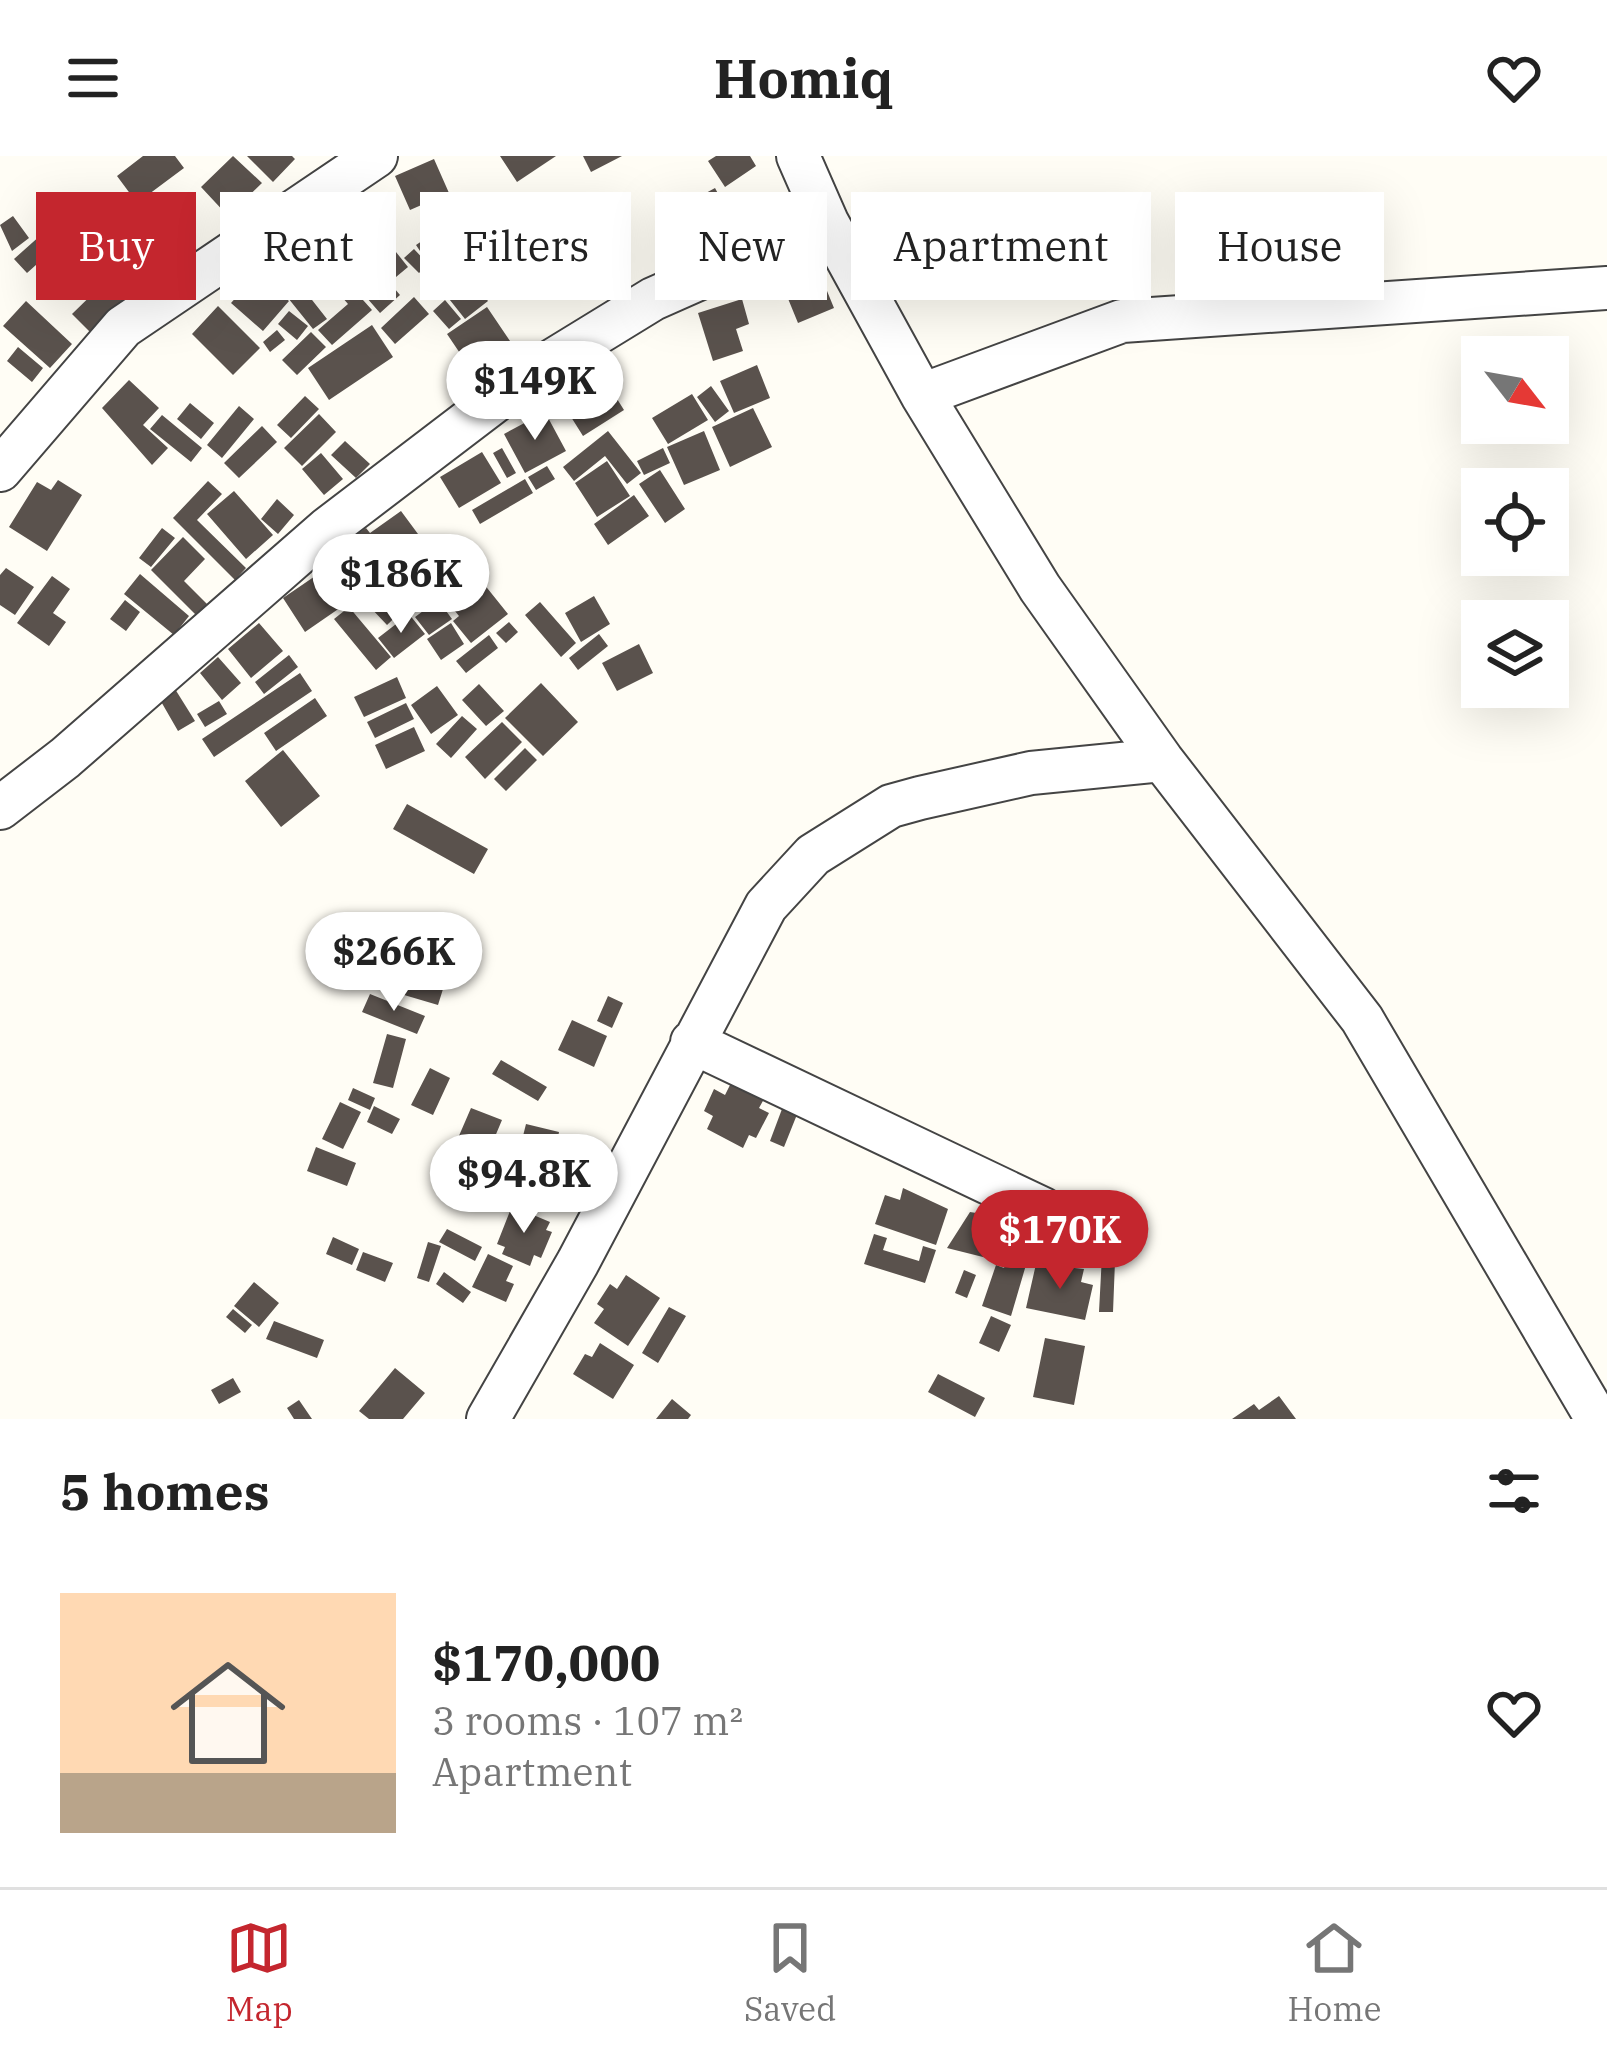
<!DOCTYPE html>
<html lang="en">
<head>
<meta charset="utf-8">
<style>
  :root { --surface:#fff; --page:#f2f2f2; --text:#222; --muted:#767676; --line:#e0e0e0; --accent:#c4262e }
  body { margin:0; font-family:"IBM Plex Serif",serif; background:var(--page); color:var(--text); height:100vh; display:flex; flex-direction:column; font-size:45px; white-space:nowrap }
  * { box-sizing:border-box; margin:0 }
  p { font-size:39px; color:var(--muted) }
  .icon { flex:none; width:66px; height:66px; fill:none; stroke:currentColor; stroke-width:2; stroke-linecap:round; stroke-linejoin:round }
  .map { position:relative; height:1263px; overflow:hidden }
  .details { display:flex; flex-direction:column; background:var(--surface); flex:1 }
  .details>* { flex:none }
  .banner { position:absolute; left:36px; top:36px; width:1536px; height:108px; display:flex; gap:24px }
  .needle { width:78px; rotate:121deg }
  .buttons { position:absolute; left:1461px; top:180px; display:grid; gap:24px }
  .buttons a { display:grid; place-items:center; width:108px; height:108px; border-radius:0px; background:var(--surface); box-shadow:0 12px 48px #0002; font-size:60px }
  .price { position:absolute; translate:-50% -102px; padding:0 27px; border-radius:42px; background:#fff; color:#222; font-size:39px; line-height:78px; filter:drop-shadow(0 3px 6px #0008) }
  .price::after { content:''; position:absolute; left:50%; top:72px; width:36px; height:27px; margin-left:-18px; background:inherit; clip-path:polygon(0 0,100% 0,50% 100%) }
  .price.current { background:var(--accent); color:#fff }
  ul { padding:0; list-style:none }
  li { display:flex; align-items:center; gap:36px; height:300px; padding:0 60px }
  li span { display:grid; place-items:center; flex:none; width:336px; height:240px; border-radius:0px; color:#555 }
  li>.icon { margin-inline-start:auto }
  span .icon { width:144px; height:144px; fill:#fffc; stroke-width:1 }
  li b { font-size:51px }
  h2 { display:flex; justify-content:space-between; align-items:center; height:144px; padding:0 60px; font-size:51px }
  .tag { padding:0 42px; border-radius:0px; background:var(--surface); box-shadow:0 12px 48px #0002; font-size:42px; line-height:108px }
  .tag.current { background:var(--accent); color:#fff }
  header { display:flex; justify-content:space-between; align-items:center; height:156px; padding:0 60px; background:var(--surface); font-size:54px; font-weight:800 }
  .menu { display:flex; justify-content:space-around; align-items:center; height:168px; border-top:3px solid var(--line); background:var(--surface); font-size:33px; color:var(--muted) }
  .menu a { display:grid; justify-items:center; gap:6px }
  .menu .current { color:var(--accent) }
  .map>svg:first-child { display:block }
  .building { fill:#5a524d }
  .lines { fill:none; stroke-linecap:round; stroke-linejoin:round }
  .minor-casing { stroke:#444; stroke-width:46 }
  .minor { stroke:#fff; stroke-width:42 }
</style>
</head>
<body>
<header><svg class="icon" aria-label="menu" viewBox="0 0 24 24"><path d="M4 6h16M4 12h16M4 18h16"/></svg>Homiq<svg class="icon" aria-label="heart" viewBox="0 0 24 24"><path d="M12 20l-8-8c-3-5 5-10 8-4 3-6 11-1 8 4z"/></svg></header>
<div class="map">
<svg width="1607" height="1263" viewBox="0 0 1607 1263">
  <rect width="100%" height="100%" fill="#fffdf5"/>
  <path class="building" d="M143,0H175L184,12L137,47L117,20Z
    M233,0L262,27L228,60L201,31Z
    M247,0H292L295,3L273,26Z
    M500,0H556L517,26Z
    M583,0H622L591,16Z
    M716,0H750L756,10L725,31L708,5Z
    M434,3L449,37L410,54L395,20Z
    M715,32L734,67L702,84L684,49Z
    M352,45L376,75L338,105L314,76Z
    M894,59L912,93L892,104L874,70Z
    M13,60L29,82L12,95L0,69Z
    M447,68L461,89L430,110L416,89Z
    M51,70L64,84L27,117L14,103Z
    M380,76L408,111L390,126L362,90Z
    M498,78L518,94L490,127L470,111Z
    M144,88L167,113L96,182L72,158Z
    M809,91L834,152L798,167L773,106Z
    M414,93L428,108L419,117L404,102Z
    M319,98L333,110L322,122L308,110Z
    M353,98L383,132L389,126L400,139L380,157L340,111Z
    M457,105L488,145L465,163L434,124Z
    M258,117L289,145L263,175L231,147Z
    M294,121L327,163L313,173L280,132Z
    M345,124L372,154L332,189L318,174L348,148L335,133Z
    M414,141L429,158L395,188L381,172Z
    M742,143L749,168L736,173L743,195L713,205L698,157Z
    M445,144L461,163L449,173L433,155Z
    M26,145L72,188L50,212L3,170Z
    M218,150L260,192L233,219L192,178Z
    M487,151L512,188L472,215L447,178Z
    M289,155L308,170L297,184L278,168Z
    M372,169L393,201L329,244L308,212Z
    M277,174L285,184L270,196L263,186Z
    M311,176L326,191L297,219L282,204Z
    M18,191L43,212L32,226L7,205Z
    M757,209L770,242L734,257L720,225Z
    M602,219L624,254L583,280L561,245Z
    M129,224L159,252L143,269L168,292L152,309L102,252Z
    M711,230L729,255L715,266L697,241Z
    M692,238L708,264L668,288L652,262Z
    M305,240L319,253L291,282L277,269Z
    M190,247L214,267L201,283L177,263Z
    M239,250L254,263L222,302L207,289Z
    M753,252L772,291L730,311L712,271Z
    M545,256L566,295L525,317L504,278Z
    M319,258L336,276L302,310L284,292Z
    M162,259L202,292L191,306L150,273Z
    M262,270L277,286L239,322L224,307Z
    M608,275L641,317L627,328L605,300L574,325L563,311Z
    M704,275L720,314L684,329L667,291Z
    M345,285L370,308L356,322L331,299Z
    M502,292L516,317L507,322L493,297Z
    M663,292L670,307L644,319L637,305Z
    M482,296L501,327L459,352L440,321Z
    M321,297L343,323L324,339L302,313Z
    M607,305L630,340L597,361L575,327Z
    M547,310L555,323L536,334L528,321Z
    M660,314L685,353L665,367L639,328Z
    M525,323L533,337L480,368L472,354Z
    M58,324L82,339L47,395L9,371L37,326L51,334Z
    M208,325L222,338L197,364L246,412L235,424L173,362Z
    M234,335L273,379L246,403L207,358Z
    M634,339L649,360L608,389L594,368Z
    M277,343L294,359L278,378L261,363Z
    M401,355L418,378L371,413L350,383L366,372L370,377Z
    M162,372L175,382L151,411L139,402Z
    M340,375L371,415L349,432L319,391Z
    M183,381L205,403L184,425L210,451L199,462L151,414Z
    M451,387L508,458L471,487L453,465L459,460L420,412Z
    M6,412L34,431L15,459L0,449V419Z
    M324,414L347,447L305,476L283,442Z
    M416,414L432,434L413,449L397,428Z
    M140,418L189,460L174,479L124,438Z
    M52,420L70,433L53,457L66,466L49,490L17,467Z
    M392,429L409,448L387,469L369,450Z
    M594,440L610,468L581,486L565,457Z
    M125,444L140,456L126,475L110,463Z
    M438,444L452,463L429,479L415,461Z
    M540,446L576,487L561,501L525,459Z
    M349,451L391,501L376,514L334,463Z
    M409,458L425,478L394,502L378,482Z
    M509,466L518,476L506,487L496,477Z
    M259,467L283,495L251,522L228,493Z
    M451,467L464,488L441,504L427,483Z
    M599,478L608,490L578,514L569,502Z
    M489,479L498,492L466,517L456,505Z
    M639,488L653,517L617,535L602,507Z
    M289,499L298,511L264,538L255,526Z
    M218,501L241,527L222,544L200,517Z
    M300,517L312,535L214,601L202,583Z
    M397,521L406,542L364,561L354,541Z
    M541,527L578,566L543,600L505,562Z
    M479,528L504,555L486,570L462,544Z
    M437,530L458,559L431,578L411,549Z
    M175,533L195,565L178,575L159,542Z
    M315,542L327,560L276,595L264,577Z
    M219,545L227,558L205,571L197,558Z
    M406,547L414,563L375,582L367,566Z
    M462,560L477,573L451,602L436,588Z
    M502,566L522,586L485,623L465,601Z
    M414,571L425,595L386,613L375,589Z
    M525,592L537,604L506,635L494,623Z
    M283,594L320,640L281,671L245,625Z
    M407,648L488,693L474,718L393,673Z
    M387,798L448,817L438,849L377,831Z
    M370,838L425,860L417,878L362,856Z
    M608,840L623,847L612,872L597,865Z
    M572,864L607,880L594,911L558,894Z
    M387,878L406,883L393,932L373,927Z
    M501,904L547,931L538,945L492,918Z
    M430,912L450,922L433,959L411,949Z
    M731,927L764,943L759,952L769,957L756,982L749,979L743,992L707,973L713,960L704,955L714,933L725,939Z
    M353,932L375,942L370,954L348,944Z
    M785,945L800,951L784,991L770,985Z
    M340,946L361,956L343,993L322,983Z
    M374,950L400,963L392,978L367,966Z
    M471,952L502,964L486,1002L455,989Z
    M526,968L559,976L556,992L522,984Z
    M579,979L604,990L579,1047L553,1036Z
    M316,991L356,1007L347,1030L307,1015Z
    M539,997L554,1002L546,1027L530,1022Z
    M903,1032L948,1053L936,1089L875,1068L885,1039L900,1044Z
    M512,1050L550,1066L546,1074L552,1076L541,1102L534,1099L530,1110L502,1098L505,1091L497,1088Z
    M970,1056L995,1060L993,1071L1004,1073L999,1105L947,1092Z
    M1014,1059L1038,1068L1011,1160L982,1150L996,1109L1004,1112L1017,1075L1009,1072Z
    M447,1073L482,1091L475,1105L439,1086Z
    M874,1078L887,1082L883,1094L919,1105L923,1090L936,1094L925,1127L864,1108Z
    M1103,1080H1116L1113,1156H1099Z
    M333,1081L359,1093L352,1109L326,1098Z
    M428,1086L441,1090L429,1126L417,1122Z
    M363,1096L393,1107L385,1126L356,1114Z
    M488,1098L513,1110L506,1125L514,1128L506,1146L472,1131Z
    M1036,1108L1084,1113L1081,1126L1093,1129L1085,1164L1026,1152Z
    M964,1114L976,1119L967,1142L955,1137Z
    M444,1116L471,1136L463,1147L436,1128Z
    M626,1119L660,1142L628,1190L594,1167L604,1153L597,1148L610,1128L617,1133Z
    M254,1126L279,1147L259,1171L234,1150Z
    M669,1151L686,1160L658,1207L642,1197Z
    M233,1153L252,1169L245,1177L226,1161Z
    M991,1160L1011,1169L999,1196L979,1187Z
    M274,1165L324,1184L317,1202L266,1183Z
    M1045,1182L1085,1190L1074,1249L1033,1241Z
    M600,1187L634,1209L613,1243L573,1218L585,1198L592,1201Z
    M395,1212L425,1237L403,1263H369L359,1255Z
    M938,1218L985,1242L975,1261L928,1236Z
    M233,1222L241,1236L219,1248L211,1234Z
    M1279,1240L1296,1263H1232L1254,1248L1259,1254Z
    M672,1243L691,1259L688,1263H656Z
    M299,1244L312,1263H294L287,1252Z"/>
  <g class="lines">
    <g class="minor-casing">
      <path id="minor" d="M798,0L827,66L922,239L1040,432L1162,604L1362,863L1597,1263
        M922,239L1122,165L1607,132
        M0,314L123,171L376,0
        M0,652L65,602L327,373L529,219L653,143L827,66
        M692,886L1043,1053
        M488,1263L578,1106L766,750L813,699L891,650L920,642L1031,617L1162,604"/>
    </g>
    <use href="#minor" class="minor"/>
  </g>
</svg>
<div class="buttons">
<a><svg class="needle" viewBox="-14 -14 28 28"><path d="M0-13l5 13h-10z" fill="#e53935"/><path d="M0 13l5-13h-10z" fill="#767676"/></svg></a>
<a><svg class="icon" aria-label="locate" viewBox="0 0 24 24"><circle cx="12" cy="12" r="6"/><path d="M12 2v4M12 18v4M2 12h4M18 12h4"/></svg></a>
<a><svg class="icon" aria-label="layers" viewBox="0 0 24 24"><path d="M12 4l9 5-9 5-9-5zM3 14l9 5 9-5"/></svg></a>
</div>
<b class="price" style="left:535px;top:287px">$149K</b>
<b class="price" style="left:401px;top:480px">$186K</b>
<b class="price" style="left:394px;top:858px">$266K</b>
<b class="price" style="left:524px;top:1080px">$94.8K</b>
<b class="price current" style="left:1060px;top:1136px">$170K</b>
<div class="banner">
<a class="tag current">Buy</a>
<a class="tag">Rent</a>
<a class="tag">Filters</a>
<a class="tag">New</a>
<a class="tag">Apartment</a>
<a class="tag">House</a>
</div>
</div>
<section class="details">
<h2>5 homes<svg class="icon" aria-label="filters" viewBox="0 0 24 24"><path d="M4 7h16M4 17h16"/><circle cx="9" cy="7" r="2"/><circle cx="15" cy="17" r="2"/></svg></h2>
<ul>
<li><span style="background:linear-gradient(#ffd9b3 75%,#b9a48a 0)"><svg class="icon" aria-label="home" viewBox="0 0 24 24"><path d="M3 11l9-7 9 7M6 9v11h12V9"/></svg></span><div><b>$170,000</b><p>3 rooms · 107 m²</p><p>Apartment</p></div><svg class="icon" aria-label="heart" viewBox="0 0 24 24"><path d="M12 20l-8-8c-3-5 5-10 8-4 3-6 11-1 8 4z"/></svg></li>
</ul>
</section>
<nav class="menu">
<a class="current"><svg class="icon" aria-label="map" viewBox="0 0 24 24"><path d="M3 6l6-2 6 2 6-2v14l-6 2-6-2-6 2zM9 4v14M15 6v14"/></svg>Map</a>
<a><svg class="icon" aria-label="saved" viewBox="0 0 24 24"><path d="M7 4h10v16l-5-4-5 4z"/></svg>Saved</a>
<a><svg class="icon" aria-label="home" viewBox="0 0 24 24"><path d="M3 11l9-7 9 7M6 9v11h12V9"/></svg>Home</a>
</nav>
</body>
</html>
